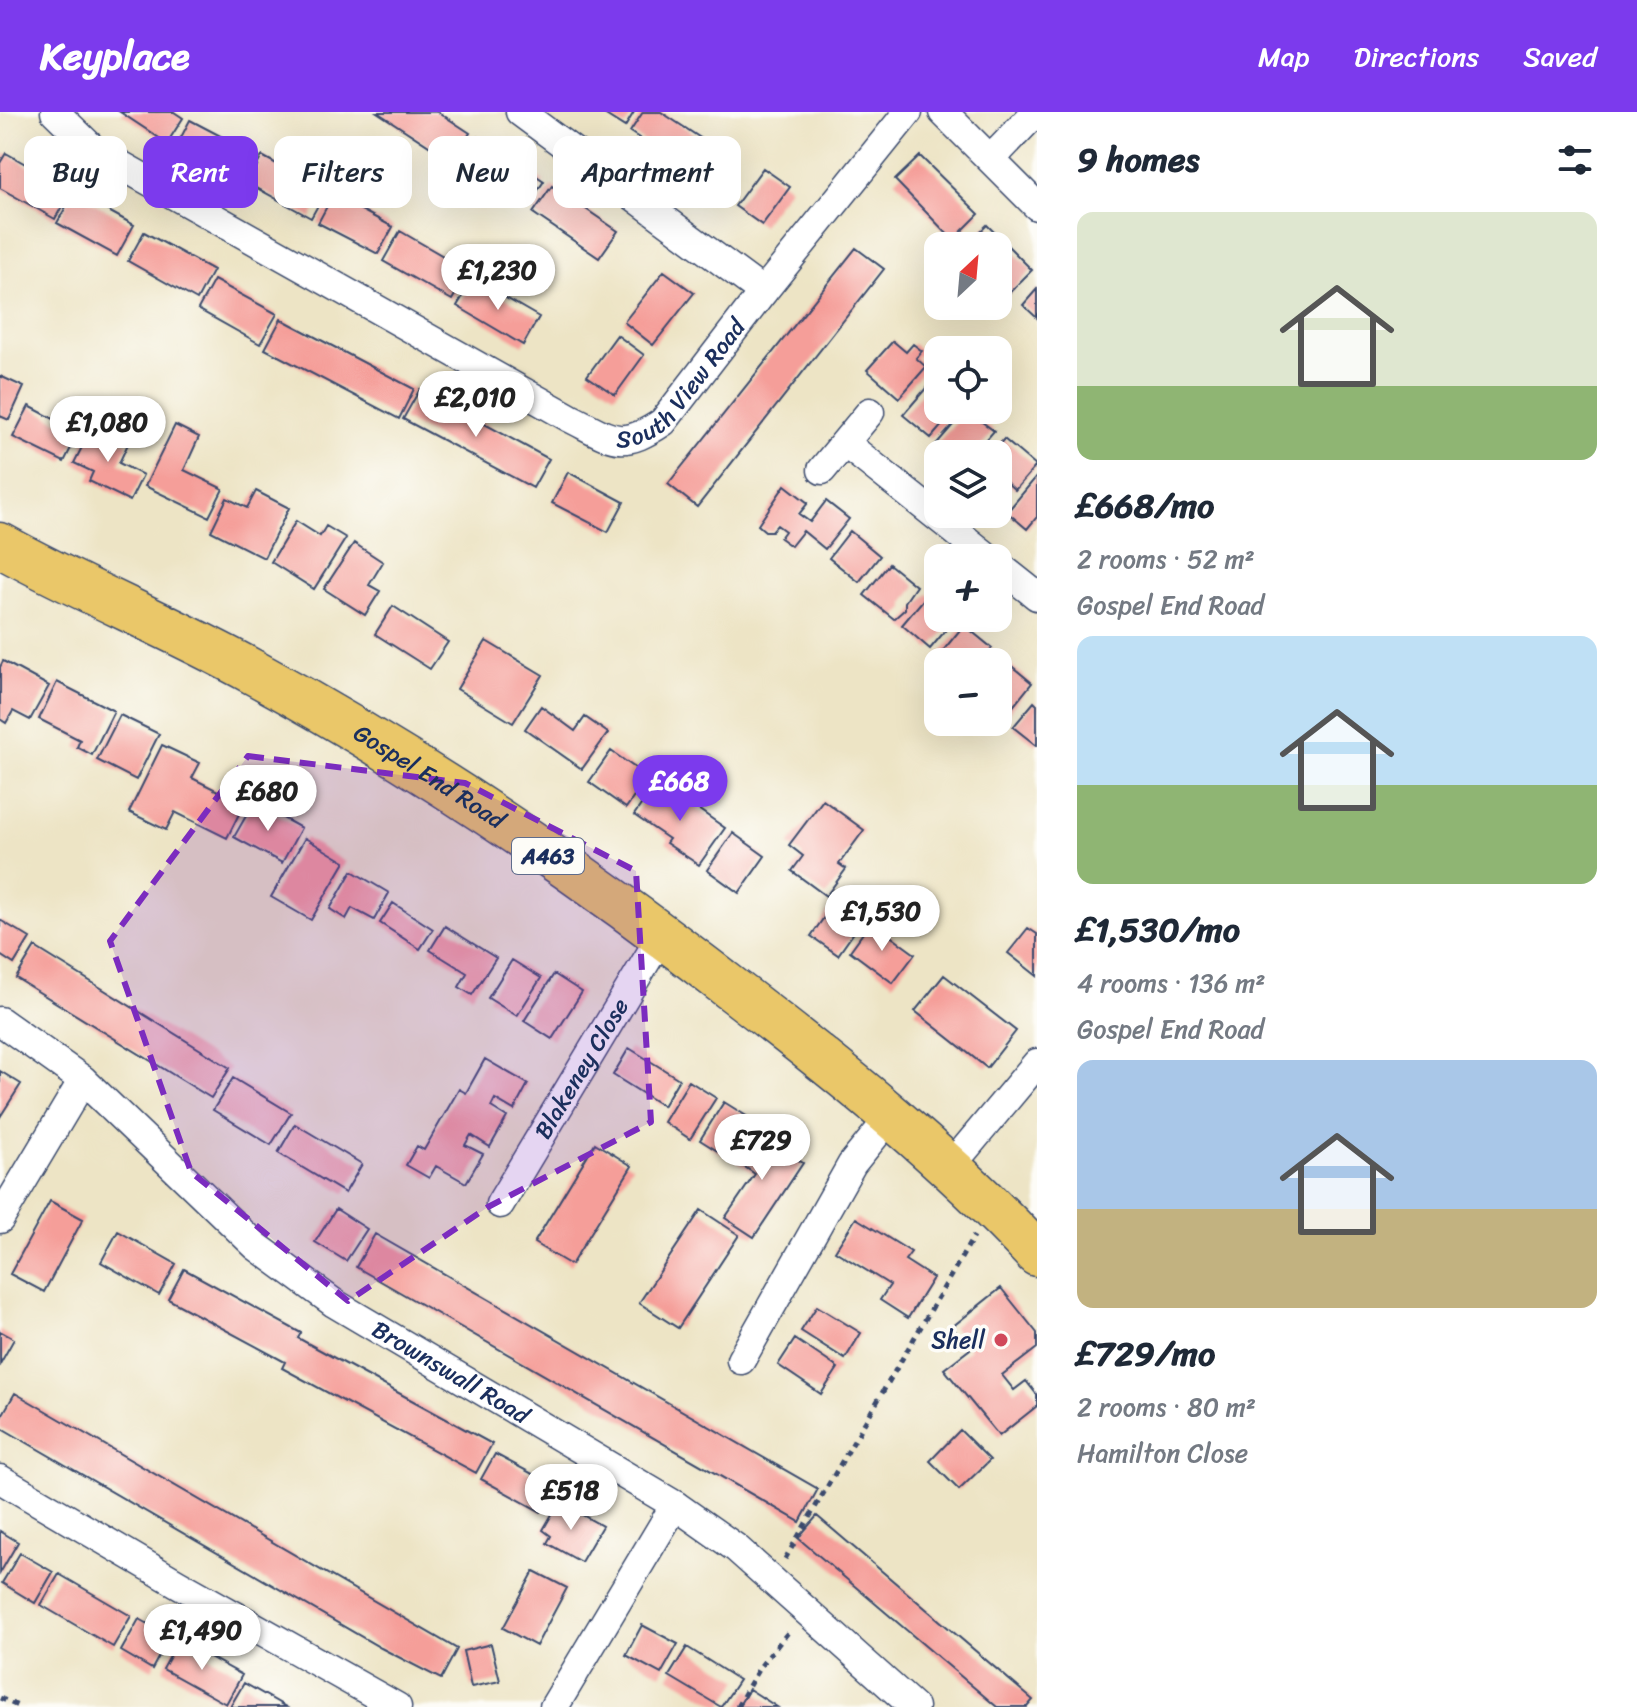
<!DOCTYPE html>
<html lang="en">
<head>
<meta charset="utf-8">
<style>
  :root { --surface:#fff; --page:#f6f6f7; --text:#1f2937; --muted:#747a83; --accent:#7c3aed }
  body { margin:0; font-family:Sriracha,sans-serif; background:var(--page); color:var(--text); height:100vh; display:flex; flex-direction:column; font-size:30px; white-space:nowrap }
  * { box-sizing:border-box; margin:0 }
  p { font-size:26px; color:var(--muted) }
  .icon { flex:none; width:44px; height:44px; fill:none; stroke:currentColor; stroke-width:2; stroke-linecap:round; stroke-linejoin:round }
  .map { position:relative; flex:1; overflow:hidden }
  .sheet { display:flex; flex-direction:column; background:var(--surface); width:600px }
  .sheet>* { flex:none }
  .guide { position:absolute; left:24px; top:24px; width:760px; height:72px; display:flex; gap:16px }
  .needle { width:52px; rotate:26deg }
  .controls { position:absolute; left:924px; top:120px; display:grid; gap:16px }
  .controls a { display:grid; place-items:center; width:88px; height:88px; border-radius:16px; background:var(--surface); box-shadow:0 8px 32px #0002; font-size:40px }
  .price { position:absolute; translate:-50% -68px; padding:0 18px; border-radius:28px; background:#fff; color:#222; font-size:26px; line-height:52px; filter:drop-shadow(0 2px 4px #0008) }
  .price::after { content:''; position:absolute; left:50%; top:48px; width:24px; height:18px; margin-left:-12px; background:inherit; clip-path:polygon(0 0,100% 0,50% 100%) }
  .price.current { background:var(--accent); color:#fff }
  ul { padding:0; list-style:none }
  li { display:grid; align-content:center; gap:16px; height:424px; padding:0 40px }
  li span { display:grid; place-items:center; height:248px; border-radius:16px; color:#555 }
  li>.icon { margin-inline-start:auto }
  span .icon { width:144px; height:144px; fill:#fffc; stroke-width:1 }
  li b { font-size:34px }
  h2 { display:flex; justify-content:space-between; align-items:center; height:96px; padding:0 40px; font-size:34px }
  .pill { padding:0 28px; border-radius:16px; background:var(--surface); box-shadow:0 8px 32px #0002; font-size:28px; line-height:72px }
  .pill.current { background:var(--accent); color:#fff }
  header { display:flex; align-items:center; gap:48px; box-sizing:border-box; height:112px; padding:0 40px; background:var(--accent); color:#fff }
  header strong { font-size:38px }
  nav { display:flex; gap:44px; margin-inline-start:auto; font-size:28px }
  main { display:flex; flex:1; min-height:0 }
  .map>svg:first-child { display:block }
  .building { fill:#f59e99 }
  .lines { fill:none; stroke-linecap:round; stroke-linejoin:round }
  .minor-casing { stroke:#3a4a6d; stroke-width:31 }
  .primary-casing { stroke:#3a4a6d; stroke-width:47 }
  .path { stroke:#3a4a6d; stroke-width:5; stroke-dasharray:6 6; stroke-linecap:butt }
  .minor { stroke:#fff; stroke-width:28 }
  .primary { stroke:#eac769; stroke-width:44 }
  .marked { fill:#7b2cbf; fill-opacity:0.2; stroke:#7b2cbf; stroke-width:6; stroke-dasharray:16 10; stroke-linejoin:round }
  .poi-dot { fill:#d1495b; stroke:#fdfcf7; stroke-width:3 }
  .labels { text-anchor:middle; stroke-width:7; stroke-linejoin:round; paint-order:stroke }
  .shield { fill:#fdfcf7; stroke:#5f6c8c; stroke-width:2 }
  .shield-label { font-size:22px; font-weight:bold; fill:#1b2f5e }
  .street-label { font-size:24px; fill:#1b2f5e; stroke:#fdfcf7 }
  .poi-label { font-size:24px; fill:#1b2f5e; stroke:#fdfcf7; text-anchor:end }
</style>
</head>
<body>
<header>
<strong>Keyplace</strong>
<nav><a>Map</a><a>Directions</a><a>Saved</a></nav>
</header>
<main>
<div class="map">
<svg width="1037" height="1595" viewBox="0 0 1037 1595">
  <rect width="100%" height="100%" fill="#fdfcf7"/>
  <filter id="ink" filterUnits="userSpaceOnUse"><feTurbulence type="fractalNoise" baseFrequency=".0125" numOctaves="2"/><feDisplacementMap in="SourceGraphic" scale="16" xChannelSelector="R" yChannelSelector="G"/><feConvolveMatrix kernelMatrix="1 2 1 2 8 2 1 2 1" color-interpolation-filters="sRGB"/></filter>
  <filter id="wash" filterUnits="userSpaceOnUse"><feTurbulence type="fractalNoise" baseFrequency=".006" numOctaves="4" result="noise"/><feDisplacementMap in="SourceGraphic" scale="32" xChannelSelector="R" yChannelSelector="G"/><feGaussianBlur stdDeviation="1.8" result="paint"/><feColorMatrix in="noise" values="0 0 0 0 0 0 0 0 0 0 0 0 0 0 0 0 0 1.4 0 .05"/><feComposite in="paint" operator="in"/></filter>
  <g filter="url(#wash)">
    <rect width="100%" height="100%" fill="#ede4c5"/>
    <g id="blocks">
      <path class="building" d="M120,0H174L183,6L167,31Z
        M377,0H438L470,21L452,49Z
        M601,0H634L625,15Z
        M643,0H661L711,33L692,61L630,20Z
        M190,8L253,41L239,69L176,35Z
        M478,25L544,69L526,96L460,52Z
        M6,41L71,78L55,107L0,76V51Z
        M262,44L326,79L311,106L248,71Z
        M920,44L979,102L953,128L895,68Z
        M763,56L790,75L762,113L735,94Z
        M552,74L618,119L599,146L533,101Z
        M74,80L134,113L117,144L57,111Z
        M333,83L393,115L378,142L318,111Z
        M987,113L1032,158L1009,181L998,170V134H965Z
        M400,119L469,159L452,188L383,149Z
        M144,120L213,158L197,188L128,149Z
        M856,136L884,157L697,395L668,372Z
        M664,159L694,181L653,233L624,210Z
        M473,167L539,205L523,233L457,194Z
        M214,168L277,202L260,232L198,197Z
        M1037,177V206L1023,193Z
        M281,207L414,277L399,307L265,237Z
        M617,223L644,243L615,283L587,264Z
        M893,229L906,240L913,232L922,239L916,246L926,255L899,286L867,258Z
        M0,264L24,275L9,308L0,304Z
        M933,268L938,273V298H955L931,326L903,303Z
        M420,277L549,347L533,376L403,307Z
        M29,294L79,320L64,350L13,325Z
        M966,298L994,319L974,342H938L932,337Z
        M175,313L199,325L184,358L223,377L209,405L145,374Z
        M92,315L128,332L119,351L143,363L130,389L89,369L93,360L74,351Z
        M1004,327L1036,354L1015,378L1006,370L998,380V342H991Z
        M568,360L624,390L608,420L552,391Z
        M1037,364V405L1027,417L1007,400Z
        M785,373L808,391L799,402L810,410L826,389L849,407L825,437L803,419L791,434L780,426L785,419L777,413L772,419H765L758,413Z
        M256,379L289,396L264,446L211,419L227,386L247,396Z
        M296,409L320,424L326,414L346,426L314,477L271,450Z
        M850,419L880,444L859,470L829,446Z
        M354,431L383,450L369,473L380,479L365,503L324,477Z
        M889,452L916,474L905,490V497L894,507L864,483Z
        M928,482L938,491V506H956L930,537L902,513Z
        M393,494L448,530L430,557L375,522Z
        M964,513L992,536L981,550H943L937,546Z
        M486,529L543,563L513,611L457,577Z
        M1002,546L1032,571L1007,602L998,595V550Z
        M3,549L49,574L30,608L13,599L6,611L0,607V555Z
        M57,570L114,599L92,643L77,635L80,628L39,607Z
        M1034,590L1037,593V634L1013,615Z
        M541,594L575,619L585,605L608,621L582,657L525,617Z
        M120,603L159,622L136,668L97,648Z
        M162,633L200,651L192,666L244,692L227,726L175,700L166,718L129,700Z
        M611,639L648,665L626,696L589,670Z
        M658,669L725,716L699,753L666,731L669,727L634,703Z
        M823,688L864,718L839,752L846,757L826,784L792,759L803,744L789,733Z
        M254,690L301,716L282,751L234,725Z
        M733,721L765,744L739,781L707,758Z
        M305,726L345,750L311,808L271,785Z
        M352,759L389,781L374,808L352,796L346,807L330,797Z
        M837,787L864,806L838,843L811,824Z
        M393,791L433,817L420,837L380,811Z
        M0,808L30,826L14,852L0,843Z
        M871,810L915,842L893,871L850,839Z
        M445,814L496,846L472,883L459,875L467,861L430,838Z
        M1028,816L1037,822V864L1008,841Z
        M35,835L230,956L211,986L16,866Z
        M512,848L541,866L517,904L488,886Z
        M554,862L582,880L552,927L524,909Z
        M944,863L1016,919L987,956L915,899Z
        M629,936L679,967L663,994L613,963Z
        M485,947L528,972L514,998L495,987L491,995L507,1005L490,1035L471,1023L465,1033L483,1042L466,1071L436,1054L429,1066L406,1053L417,1034L424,1038L459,977L466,981Z
        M0,959L21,972L0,1005Z
        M233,966L291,1001L271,1033L213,998Z
        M689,969L716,986L690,1027L664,1010Z
        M724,990L748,1005L724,1043L700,1028Z
        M295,1012L362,1052L345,1081L278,1041Z
        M752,1018L803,1051L754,1125L725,1106L755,1062L733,1047Z
        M595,1031L632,1054L571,1153L534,1131Z
        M50,1089L83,1107L44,1180L10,1162Z
        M336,1097L367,1117L346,1149L315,1130Z
        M701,1098L739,1123L678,1216L639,1191Z
        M856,1106L911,1140L905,1148L933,1166L908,1206L880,1188L890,1173L835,1139Z
        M118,1119L176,1152L159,1183L101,1150Z
        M375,1122L818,1377L800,1410L356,1155Z
        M184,1157L301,1221L298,1226L492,1332L476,1361L282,1256L285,1250L168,1187Z
        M1001,1176L1037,1221V1236L1002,1263L1014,1278L1026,1269L1037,1283V1294L999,1324L944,1257L970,1237L952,1215Z
        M817,1194L861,1221L845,1247L801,1219Z
        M0,1219L14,1227L0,1252Z
        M795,1227L838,1256L821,1282L778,1253Z
        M15,1281L457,1537L441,1567L381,1536L0,1315V1307Z
        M960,1318L990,1348L959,1378L930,1349Z
        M495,1342L555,1374L541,1400L481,1367Z
        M559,1390L602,1414L581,1450L547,1431L551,1424L543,1418Z
        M817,1404L1033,1588L1027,1595H997L798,1426Z
        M0,1419L18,1430L0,1461Z
        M20,1441L53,1460L35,1491L2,1471Z
        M534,1459L567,1476L536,1534L503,1516Z
        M59,1462L131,1504L113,1535L41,1493Z
        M139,1507L170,1524L152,1557L121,1539Z
        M642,1513L678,1532L661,1562L626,1543Z
        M179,1528L242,1563L226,1592L163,1557Z
        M491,1532L500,1569L471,1575L463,1539Z
        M687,1535L739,1568L721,1595L669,1564Z
        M244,1571L286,1595H230Z
        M749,1577L777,1595H738Z"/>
    </g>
  </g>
  <g filter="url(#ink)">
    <use href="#blocks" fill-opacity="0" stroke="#3a4a6d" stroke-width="2"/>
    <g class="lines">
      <g class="minor-casing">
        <g id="minor">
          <path id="s1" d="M55,0L94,38L570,306C612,327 620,339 663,310L763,180L908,0"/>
          <path d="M520,0L763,180"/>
          <path d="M943,0L1037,94"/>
          <path d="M991,47L1036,0"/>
          <path d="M846,332L989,446"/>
          <path d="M822,358L870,300"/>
          <path d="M998,453L1037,484"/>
          <path id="s2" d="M0,909L83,968L256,1134L334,1191L675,1393L736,1436L914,1595"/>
          <path d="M950,1055L1037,951"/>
          <path id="s3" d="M500,1092L662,823"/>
          <path d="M0,1107L83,968"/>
          <path d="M741,1248L852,1052L892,1003"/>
          <path d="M0,1367L177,1471L397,1595"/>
          <path d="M554,1595L675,1393"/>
        </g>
      </g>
      <g class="primary-casing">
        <g id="primary">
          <path id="s4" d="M0,433C83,479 172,515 255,561C424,653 584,762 736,880C842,961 945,1044 1037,1142"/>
        </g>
      </g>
      <path class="path" d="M785,1447L974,1124
        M0,1586L20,1595
        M737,1595L759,1556L790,1518"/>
      <use href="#minor" class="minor"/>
      <use href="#primary" class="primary"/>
    </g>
  </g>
  <path class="marked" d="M248,644L465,671L636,759L651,1010L488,1095L348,1189L191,1060L110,829Z"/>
  <circle class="poi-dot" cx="1001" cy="1228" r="8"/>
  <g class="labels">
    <rect class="shield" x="512" y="726" width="72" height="36" rx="6"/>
    <g class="shield-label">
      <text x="548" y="752">A463</text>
    </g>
    <g class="street-label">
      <text dy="8" stroke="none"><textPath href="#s1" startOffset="740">South View Road</textPath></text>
      <text dy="8" stroke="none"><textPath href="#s4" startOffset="488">Gospel End Road</textPath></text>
      <text dy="8" stroke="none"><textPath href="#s3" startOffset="158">Blakeney Close</textPath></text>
      <text dy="8" stroke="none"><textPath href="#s2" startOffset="574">Brownswall Road</textPath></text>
    </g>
    <g class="poi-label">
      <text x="985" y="1236">Shell</text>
    </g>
  </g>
</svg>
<div class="controls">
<a><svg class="needle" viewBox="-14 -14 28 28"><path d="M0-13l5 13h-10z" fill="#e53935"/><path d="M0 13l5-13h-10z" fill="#747a83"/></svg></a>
<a><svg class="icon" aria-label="locate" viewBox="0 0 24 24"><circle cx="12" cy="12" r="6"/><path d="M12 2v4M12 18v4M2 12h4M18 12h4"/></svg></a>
<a><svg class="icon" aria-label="layers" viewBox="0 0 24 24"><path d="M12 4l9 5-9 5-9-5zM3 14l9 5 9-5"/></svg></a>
<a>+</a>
<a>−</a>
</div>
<b class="price" style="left:498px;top:200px">£1,230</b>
<b class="price" style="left:476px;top:327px">£2,010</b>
<b class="price" style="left:108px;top:352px">£1,080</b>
<b class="price current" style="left:680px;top:711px">£668</b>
<b class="price" style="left:268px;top:721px">£680</b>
<b class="price" style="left:882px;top:841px">£1,530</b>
<b class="price" style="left:762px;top:1070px">£729</b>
<b class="price" style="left:571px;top:1420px">£518</b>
<b class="price" style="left:202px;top:1560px">£1,490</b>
<div class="guide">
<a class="pill">Buy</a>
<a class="pill current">Rent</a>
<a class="pill">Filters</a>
<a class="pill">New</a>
<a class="pill">Apartment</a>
</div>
</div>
<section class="sheet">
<h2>9 homes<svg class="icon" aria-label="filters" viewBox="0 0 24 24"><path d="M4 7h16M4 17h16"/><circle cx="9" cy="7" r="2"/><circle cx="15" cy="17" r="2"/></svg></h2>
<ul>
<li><span style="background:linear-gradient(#dfe7d0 70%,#8fb573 0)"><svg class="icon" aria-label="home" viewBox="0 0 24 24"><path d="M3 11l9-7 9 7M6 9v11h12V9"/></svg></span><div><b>£668/mo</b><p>2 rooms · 52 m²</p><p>Gospel End Road</p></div></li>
<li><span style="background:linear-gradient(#bfe0f5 60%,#8fb573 0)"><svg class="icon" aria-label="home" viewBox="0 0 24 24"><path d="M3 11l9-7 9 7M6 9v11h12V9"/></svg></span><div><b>£1,530/mo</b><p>4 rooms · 136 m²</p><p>Gospel End Road</p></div></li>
<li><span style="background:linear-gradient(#a9c7e8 60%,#c2b280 0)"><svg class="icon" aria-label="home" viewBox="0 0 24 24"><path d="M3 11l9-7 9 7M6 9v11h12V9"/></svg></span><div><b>£729/mo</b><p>2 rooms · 80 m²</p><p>Hamilton Close</p></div></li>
</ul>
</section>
</main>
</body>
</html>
